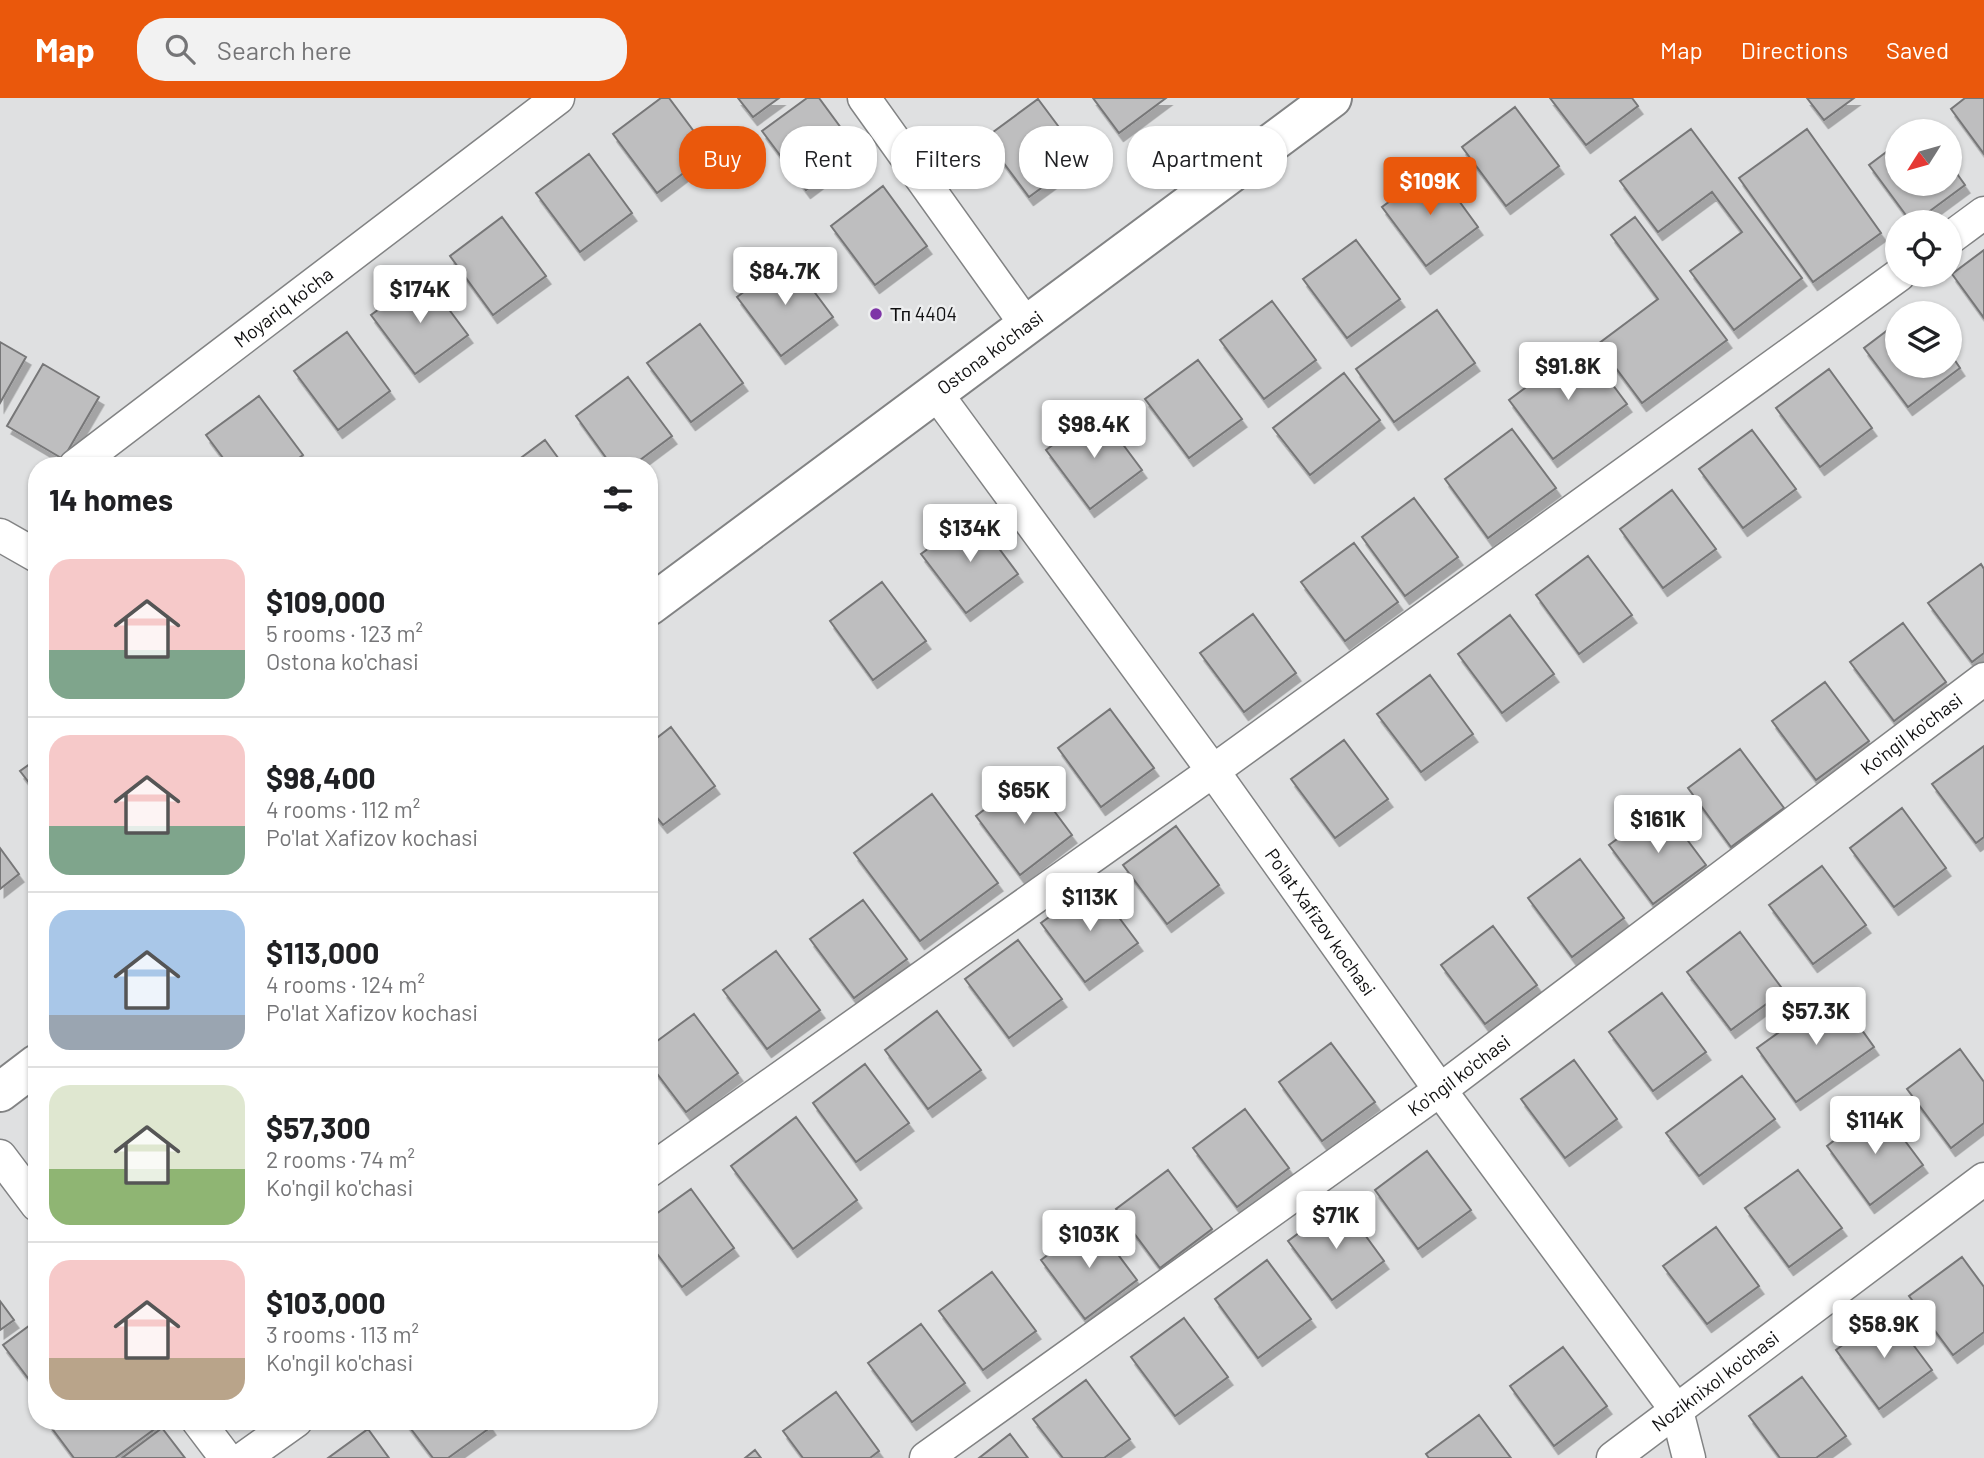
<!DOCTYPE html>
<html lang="en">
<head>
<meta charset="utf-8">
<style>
  :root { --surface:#fff; --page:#f2f2f2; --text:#202124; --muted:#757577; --line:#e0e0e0; --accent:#ea580c }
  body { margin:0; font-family:Barlow,sans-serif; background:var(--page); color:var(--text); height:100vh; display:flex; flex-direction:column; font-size:26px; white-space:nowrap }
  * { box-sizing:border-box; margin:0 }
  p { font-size:23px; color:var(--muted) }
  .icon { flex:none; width:38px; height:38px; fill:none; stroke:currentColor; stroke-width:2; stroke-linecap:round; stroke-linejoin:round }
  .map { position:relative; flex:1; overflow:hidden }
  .drawer { position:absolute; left:28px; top:359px; width:630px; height:973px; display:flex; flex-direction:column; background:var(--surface); border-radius:28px; box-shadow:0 2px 5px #0004 }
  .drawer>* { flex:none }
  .top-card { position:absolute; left:679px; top:28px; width:665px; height:63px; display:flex; gap:14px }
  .needle { width:46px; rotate:233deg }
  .controls { position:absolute; left:1885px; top:21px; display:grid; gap:14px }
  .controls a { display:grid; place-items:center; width:77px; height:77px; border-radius:50%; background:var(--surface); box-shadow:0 2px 5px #0004; font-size:35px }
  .price { position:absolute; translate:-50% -60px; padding:0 16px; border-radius:7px; background:#fff; color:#222; font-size:23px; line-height:46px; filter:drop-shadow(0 2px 4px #0008) }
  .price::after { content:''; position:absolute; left:50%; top:42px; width:21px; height:16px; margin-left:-10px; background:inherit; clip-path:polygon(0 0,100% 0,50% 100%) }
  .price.current { background:var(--accent); color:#fff }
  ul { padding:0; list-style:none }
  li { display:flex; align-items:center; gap:21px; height:175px; padding:0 21px }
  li+li { border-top:2px solid var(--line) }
  li span { display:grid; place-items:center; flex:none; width:196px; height:140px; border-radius:21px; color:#555 }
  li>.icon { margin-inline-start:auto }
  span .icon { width:84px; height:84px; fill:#fffc; stroke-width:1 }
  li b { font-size:30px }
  h2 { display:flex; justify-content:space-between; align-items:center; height:84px; padding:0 21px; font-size:30px }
  .chip { padding:0 24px; border-radius:28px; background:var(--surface); box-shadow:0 2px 5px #0004; font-size:24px; line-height:63px }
  .chip.current { background:var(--accent); color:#fff }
  header { display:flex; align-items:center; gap:42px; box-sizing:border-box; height:98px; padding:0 35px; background:var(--accent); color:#fff }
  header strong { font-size:33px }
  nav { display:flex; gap:38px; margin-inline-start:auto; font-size:24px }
  .search { width:490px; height:63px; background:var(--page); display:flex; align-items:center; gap:18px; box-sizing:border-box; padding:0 24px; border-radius:28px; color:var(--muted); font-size:26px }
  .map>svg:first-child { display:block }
  .building { fill:#bebebf; stroke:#777778; stroke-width:2; filter:url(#shadow) }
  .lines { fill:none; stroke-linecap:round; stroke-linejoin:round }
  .street-casing { stroke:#828384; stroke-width:35 }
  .secondary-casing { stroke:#828384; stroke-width:42 }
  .street { stroke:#fff; stroke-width:32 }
  .secondary { stroke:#fff; stroke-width:38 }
  .poi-dot { fill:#7e35a7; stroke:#ecedee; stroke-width:2.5 }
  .labels { text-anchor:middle; stroke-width:5; stroke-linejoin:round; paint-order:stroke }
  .street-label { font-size:19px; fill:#0f0f10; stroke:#ecedee }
  .poi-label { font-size:19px; fill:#0f0f10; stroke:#ecedee; text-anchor:start }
</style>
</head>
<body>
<header>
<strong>Map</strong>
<div class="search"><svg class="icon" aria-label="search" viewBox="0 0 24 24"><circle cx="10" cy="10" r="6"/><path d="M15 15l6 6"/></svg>Search here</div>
<nav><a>Map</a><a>Directions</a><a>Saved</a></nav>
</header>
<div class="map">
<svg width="1984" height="1360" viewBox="0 0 1984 1360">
  <defs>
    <filter id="shadow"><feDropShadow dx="4.5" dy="8" stdDeviation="0" flood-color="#0004"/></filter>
  </defs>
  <rect width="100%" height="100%" fill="#dfe0e1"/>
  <path class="building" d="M661,0H669L710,55L657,95L613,36Z
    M738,0H779L753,19Z
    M807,0H819L858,53L806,92L762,33Z
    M1093,0H1166L1119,35Z
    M1550,0H1632L1638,8L1586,47Z
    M1807,0H1854L1824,22Z
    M1965,0H1984V56L1951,11Z
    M1038,1L1082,60L1029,99L985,40Z
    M1515,9L1559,68L1506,108L1462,49Z
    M1691,31L1802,180L1734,232L1690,173L1742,134L1712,94L1658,134L1620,83Z
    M1807,31L1881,135L1813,184L1739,80Z
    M1897,46V86H1950V66L1965,87L1915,124H1911L1869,67Z
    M589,56L632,115L580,154L536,95Z
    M1435,70L1478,129L1426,168L1382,109Z
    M883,88L927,148L875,187L831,128Z
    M502,119L546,178L493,217L450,158Z
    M1635,119L1727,242L1642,305L1598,246L1658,201L1611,137Z
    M1356,142L1400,201L1347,240L1303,181Z
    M1984,152V220L1952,176Z
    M789,160L833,219L781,258L737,199Z
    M424,178L468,237L415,276L371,217Z
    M1272,203L1316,262L1264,301L1220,242Z
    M1437,212L1475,265L1394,324L1356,271Z
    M1897,225V268H1950V255L1960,270L1908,309L1864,250Z
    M700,226L743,285L691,324L647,265Z
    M347,234L390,293L338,332L294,273Z
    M0,244L26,259L0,305Z
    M1583,247L1627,306L1553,361L1509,302Z
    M1198,262L1242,321L1189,360L1145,301Z
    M43,266L99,299L63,361L7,328Z
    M1829,271L1872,330L1820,369L1776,310Z
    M1344,275L1380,322L1310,377L1273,330Z
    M628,279L672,338L632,368H612L576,318Z
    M259,298L303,357L288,368H229L206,337Z
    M1098,313L1142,372L1090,411L1046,352Z
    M1512,331L1556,390L1488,440L1445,381Z
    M1752,332L1796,391L1743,430L1699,371Z
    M545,342L564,368H510Z
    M1672,392L1716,451L1663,490L1620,431Z
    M1414,400L1458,459L1405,498L1362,439Z
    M974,417L1018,476L966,515L921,456Z
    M1354,445L1398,504L1345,543L1301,484Z
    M1588,458L1632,517L1579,556L1536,497Z
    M1981,466L1984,471V555L1972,564L1928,505Z
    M882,484L926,543L873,582L830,523Z
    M1253,516L1296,575L1244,614L1200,555Z
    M1510,517L1554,576L1502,615L1458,556Z
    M1903,525L1946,584L1894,623L1850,564Z
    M1430,577L1473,636L1421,674L1377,616Z
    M1825,584L1869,643L1816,682L1772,623Z
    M1110,611L1154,670L1101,709L1058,650Z
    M671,629L715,688L663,727L649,710V646Z
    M1344,642L1388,701L1335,740L1291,681Z
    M1984,648V739L1976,745L1932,686Z
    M1740,651L1784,710L1731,749L1688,690Z
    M37,661V695L20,673Z
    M1028,678L1072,737L1020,777L976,718Z
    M932,696L998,785L920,843L854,755Z
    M1662,708L1706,767L1653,806L1609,747Z
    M1902,710L1946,770L1894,809L1850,750Z
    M1176,728L1219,787L1167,826L1123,767Z
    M0,750L19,776L0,791Z
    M1580,761L1624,820L1572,859L1528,800Z
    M1822,768L1866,827L1813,866L1769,807Z
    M1094,786L1138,845L1085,884L1041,825Z
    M863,802L907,861L854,900L810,841Z
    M1493,828L1537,887L1485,926L1441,867Z
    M1740,834L1784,893L1731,932L1687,874Z
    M1018,842L1062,901L1009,940L965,881Z
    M776,853L820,912L767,951L723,892Z
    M1835,894L1874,949L1796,1004L1757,950Z
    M1662,895L1706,954L1653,993L1609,934Z
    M937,913L981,972L928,1011L885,952Z
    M694,916L738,975L686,1014L649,965V949Z
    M1331,945L1375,1004L1322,1043L1279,984Z
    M1960,951L1984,984V1025L1951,1050L1907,991Z
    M1574,962L1617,1021L1565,1060L1521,1001Z
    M865,966L909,1025L856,1064L813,1005Z
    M1742,978L1775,1021L1699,1078L1666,1035Z
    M1879,1008L1923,1067L1870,1107L1827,1048Z
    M1245,1011L1289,1070L1237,1109L1193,1050Z
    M796,1019L857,1102L793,1151L731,1068Z
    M1427,1053L1471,1112L1418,1151L1375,1092Z
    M1168,1072L1212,1131L1160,1170L1116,1111Z
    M1798,1072L1842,1130L1789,1169L1745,1110Z
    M691,1091L734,1150L682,1189L649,1145V1121Z
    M1341,1104L1384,1163L1332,1202L1288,1143Z
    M1093,1123L1137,1182L1085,1221L1041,1162Z
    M1716,1129L1759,1188L1707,1226L1663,1168Z
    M1962,1159L1984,1189V1234L1953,1257L1909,1198Z
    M1267,1162L1311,1221L1258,1260L1215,1201Z
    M992,1174L1036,1233L983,1272L939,1213Z
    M0,1203L14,1222L0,1232Z
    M1888,1213L1932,1272L1879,1311L1836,1252Z
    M1184,1220L1228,1279L1175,1318L1131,1259Z
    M37,1222V1292L3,1247Z
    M921,1226L965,1285L912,1324L868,1265Z
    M1563,1249L1607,1308L1554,1348L1510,1288Z
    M1802,1279L1846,1338L1816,1360H1780L1749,1318Z
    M1086,1282L1130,1341L1104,1360H1063L1033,1321Z
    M836,1294L879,1353L870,1360H803L783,1333Z
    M1479,1317L1511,1360H1429L1426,1356Z
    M50,1323H157L160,1327L115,1360H74L48,1325Z
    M405,1323H487L491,1329L448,1360H433Z
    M162,1330L185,1360H122Z
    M368,1331L389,1360H328Z
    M1010,1336L1028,1360H979Z
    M755,1352L761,1360H745Z"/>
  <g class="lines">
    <g class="street-casing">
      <g id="street">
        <path d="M864,0L1027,228"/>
        <path d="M1950,140L1984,115"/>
        <path id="s1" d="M936,295L1213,673L1440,992L1677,1313L1689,1360"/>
        <path id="s2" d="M75,368L558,0"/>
        <path d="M0,437L37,458"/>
        <path d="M0,1058L37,1107"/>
        <path d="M649,1073L1213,673L1899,177"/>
        <path d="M198,1323L226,1360"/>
        <path d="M244,1360L296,1323"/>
        <path id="s3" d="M926,1360L1440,992L1984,581"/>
        <path id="s4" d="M1613,1360L1984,1081"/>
      </g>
    </g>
    <g class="secondary-casing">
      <g id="secondary">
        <path id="s5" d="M649,508L1332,0"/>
        <path d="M0,994L37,966"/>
      </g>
    </g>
    <use href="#street" class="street"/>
    <use href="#secondary" class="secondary"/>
  </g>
  <circle class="poi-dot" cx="876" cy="216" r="7"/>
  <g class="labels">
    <g class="street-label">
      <text dy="7" stroke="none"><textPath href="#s2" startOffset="262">Moyariq ko'cha</textPath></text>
      <text dy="7" stroke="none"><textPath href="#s5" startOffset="425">Ostona ko'chasi</textPath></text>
      <text dy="7" stroke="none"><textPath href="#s3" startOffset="1223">Ko'ngil ko'chasi</textPath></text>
      <text dy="7" stroke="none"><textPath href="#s1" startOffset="654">Po'lat Xafizov kochasi</textPath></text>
      <text dy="7" stroke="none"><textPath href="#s3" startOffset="656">Ko'ngil ko'chasi</textPath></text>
      <text dy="7" stroke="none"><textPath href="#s4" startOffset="128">Noziknixol ko'chasi</textPath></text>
    </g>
    <g class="poi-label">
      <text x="890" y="223">Тп 4404</text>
    </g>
  </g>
</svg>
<div class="controls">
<a><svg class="needle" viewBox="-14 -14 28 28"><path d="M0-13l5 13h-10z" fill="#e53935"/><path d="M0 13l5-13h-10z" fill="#757577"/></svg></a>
<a><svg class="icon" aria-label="locate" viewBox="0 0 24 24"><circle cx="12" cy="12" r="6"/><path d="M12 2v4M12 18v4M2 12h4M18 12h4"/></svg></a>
<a><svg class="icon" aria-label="layers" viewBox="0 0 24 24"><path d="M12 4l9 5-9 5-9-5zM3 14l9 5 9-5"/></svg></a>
</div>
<b class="price current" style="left:1430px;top:119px">$109K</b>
<b class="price" style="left:785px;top:209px">$84.7K</b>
<b class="price" style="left:420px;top:227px">$174K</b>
<b class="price" style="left:1568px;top:304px">$91.8K</b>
<b class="price" style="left:1094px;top:362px">$98.4K</b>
<b class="price" style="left:970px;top:466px">$134K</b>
<b class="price" style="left:1024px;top:728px">$65K</b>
<b class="price" style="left:1658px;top:757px">$161K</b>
<b class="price" style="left:1090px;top:835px">$113K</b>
<b class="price" style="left:1816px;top:949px">$57.3K</b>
<b class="price" style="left:1875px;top:1058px">$114K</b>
<b class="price" style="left:1336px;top:1153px">$71K</b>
<b class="price" style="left:1089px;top:1172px">$103K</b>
<b class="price" style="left:1884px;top:1262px">$58.9K</b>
<div class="top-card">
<a class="chip current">Buy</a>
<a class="chip">Rent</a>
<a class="chip">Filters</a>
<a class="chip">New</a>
<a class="chip">Apartment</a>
</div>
<section class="drawer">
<h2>14 homes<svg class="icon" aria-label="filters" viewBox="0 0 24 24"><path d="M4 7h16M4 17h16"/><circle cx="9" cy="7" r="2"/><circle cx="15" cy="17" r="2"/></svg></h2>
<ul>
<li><span style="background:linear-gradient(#f6c9c9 65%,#7fa58c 0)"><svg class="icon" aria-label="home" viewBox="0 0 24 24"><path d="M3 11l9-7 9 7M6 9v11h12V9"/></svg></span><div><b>$109,000</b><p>5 rooms · 123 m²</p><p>Ostona ko'chasi</p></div></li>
<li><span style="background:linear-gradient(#f6c9c9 65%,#7fa58c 0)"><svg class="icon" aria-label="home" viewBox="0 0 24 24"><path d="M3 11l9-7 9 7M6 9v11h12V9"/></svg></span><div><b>$98,400</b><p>4 rooms · 112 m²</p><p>Po'lat Xafizov kochasi</p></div></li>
<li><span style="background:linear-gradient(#a9c7e8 75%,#9aa5b1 0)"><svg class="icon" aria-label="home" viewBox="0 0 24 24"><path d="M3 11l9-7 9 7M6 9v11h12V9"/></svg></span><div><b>$113,000</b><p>4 rooms · 124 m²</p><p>Po'lat Xafizov kochasi</p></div></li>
<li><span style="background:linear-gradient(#dfe7d0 60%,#8fb573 0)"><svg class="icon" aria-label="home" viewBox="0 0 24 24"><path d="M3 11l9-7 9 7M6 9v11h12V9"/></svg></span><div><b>$57,300</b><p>2 rooms · 74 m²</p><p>Ko'ngil ko'chasi</p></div></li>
<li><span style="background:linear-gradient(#f6c9c9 70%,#b9a48a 0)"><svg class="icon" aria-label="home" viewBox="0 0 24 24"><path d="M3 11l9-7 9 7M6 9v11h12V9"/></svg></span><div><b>$103,000</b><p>3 rooms · 113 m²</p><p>Ko'ngil ko'chasi</p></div></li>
</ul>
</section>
</div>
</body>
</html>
